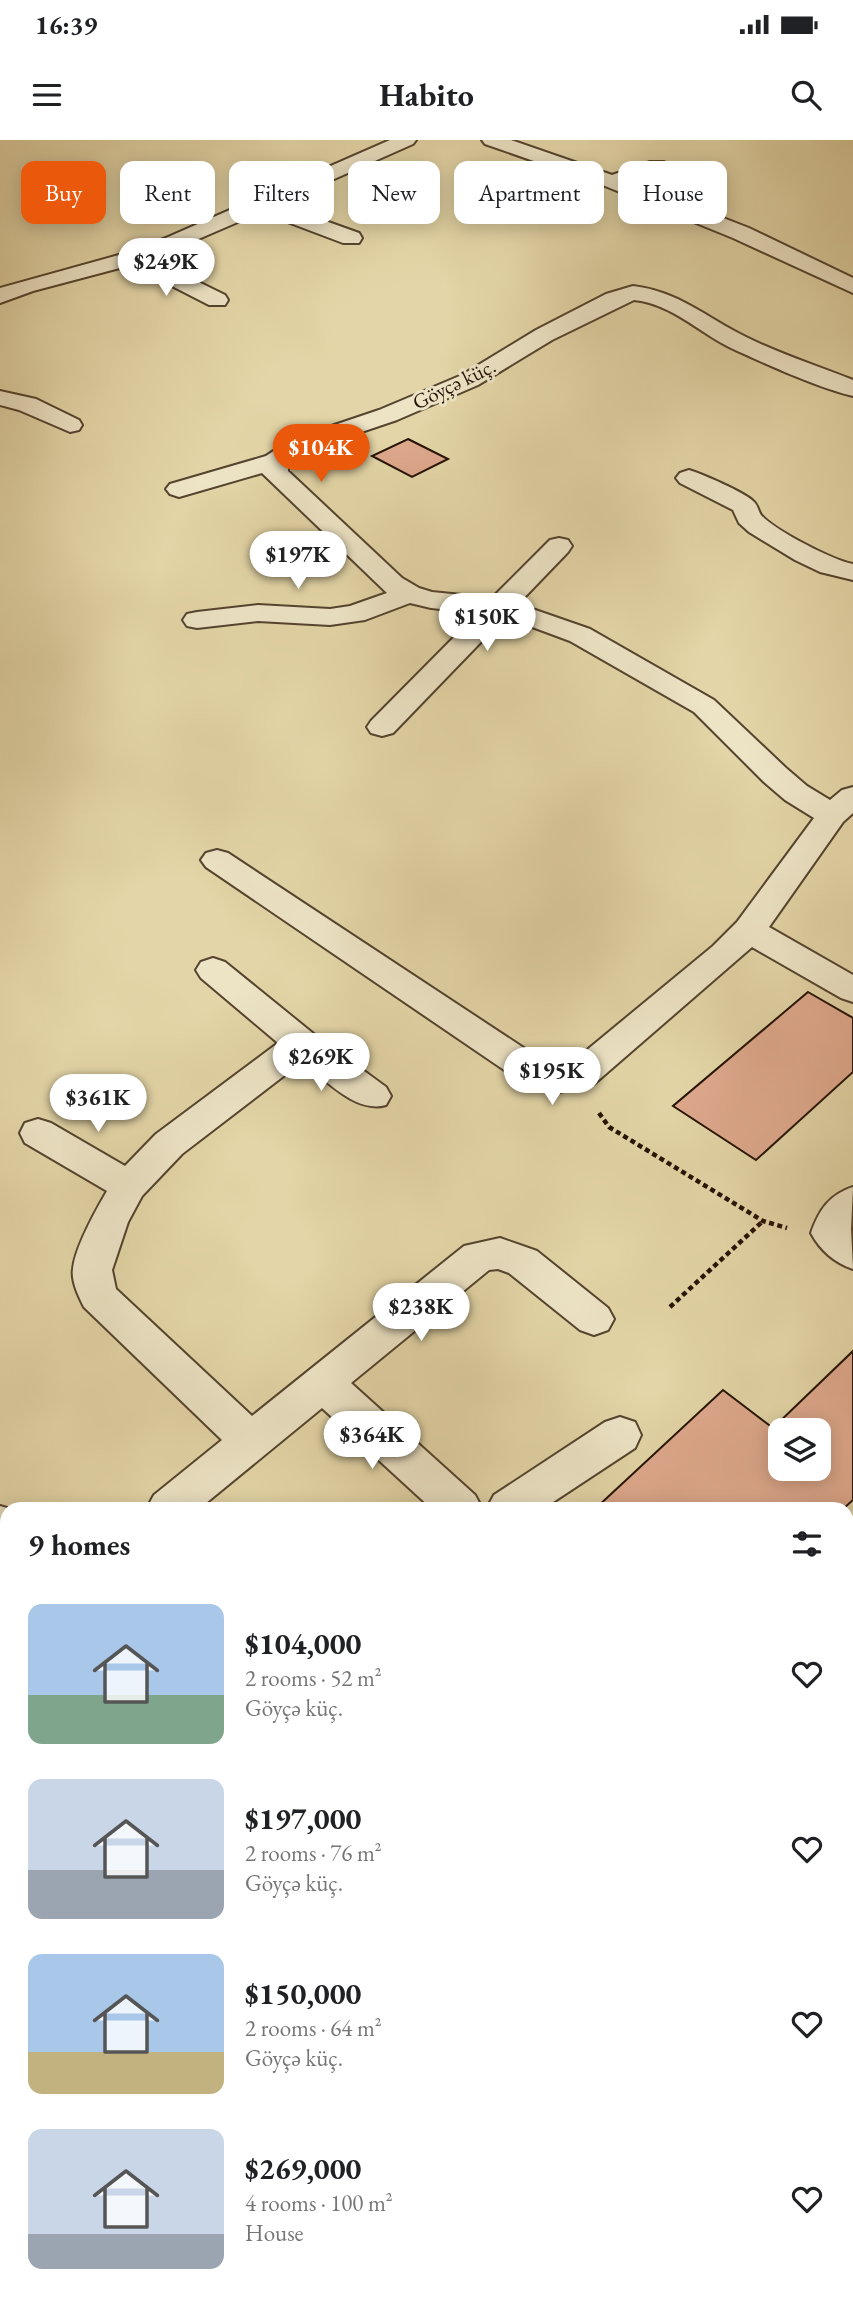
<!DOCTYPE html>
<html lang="en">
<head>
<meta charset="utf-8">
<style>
  :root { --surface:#fff; --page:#f2f2f2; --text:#202124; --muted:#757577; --accent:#ea580c }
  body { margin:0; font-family:"EB Garamond",serif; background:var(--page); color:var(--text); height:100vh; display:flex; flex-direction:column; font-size:26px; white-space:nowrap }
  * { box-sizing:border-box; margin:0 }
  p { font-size:23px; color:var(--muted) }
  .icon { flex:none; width:38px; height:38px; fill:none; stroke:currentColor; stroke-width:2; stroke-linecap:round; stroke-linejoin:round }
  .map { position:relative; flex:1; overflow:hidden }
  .panel { position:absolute; left:0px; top:1362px; width:854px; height:800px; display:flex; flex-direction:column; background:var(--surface); border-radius:21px 21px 0 0; box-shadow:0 4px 18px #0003 }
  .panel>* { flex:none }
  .top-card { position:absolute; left:21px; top:21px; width:812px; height:63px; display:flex; gap:14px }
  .fabs { position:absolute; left:768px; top:1278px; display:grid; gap:14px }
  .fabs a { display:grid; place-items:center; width:63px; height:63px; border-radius:14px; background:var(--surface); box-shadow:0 4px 18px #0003; font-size:35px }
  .price { position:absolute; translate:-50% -60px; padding:0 16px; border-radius:24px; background:#fff; color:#222; font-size:23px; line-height:46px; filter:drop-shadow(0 2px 4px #0008) }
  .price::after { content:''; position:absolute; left:50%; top:42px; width:21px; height:16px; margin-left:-10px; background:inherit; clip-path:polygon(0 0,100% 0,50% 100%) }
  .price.current { background:var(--accent); color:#fff }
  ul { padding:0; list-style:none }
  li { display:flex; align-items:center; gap:21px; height:175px; padding:0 28px }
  li span { display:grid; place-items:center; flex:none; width:196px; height:140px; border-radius:14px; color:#555 }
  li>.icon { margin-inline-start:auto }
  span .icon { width:84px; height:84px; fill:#fffc; stroke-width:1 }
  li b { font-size:30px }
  h2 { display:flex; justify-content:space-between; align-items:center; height:84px; padding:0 28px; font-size:30px }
  .pill { padding:0 24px; border-radius:14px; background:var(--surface); box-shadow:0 4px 18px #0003; font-size:24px; line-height:63px }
  .pill.current { background:var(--accent); color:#fff }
  .status { display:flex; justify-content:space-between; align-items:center; height:49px; padding:0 35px; background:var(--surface); direction:ltr }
  .status svg { height:19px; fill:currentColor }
  header { display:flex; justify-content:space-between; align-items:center; height:91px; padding:0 28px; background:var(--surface); font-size:32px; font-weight:700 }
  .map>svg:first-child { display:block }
  .building { fill:#dea88c; stroke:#241205; stroke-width:2; fill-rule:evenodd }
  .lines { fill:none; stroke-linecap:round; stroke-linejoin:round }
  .minor-casing { stroke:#54432e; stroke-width:4 }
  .path { stroke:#241205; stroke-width:4.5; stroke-dasharray:5 3.5; stroke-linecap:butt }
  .minor { fill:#ede4c6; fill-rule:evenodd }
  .labels { text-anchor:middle; stroke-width:6; stroke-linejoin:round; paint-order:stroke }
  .far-street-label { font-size:21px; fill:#241205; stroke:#ede4c6 }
</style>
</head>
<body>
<div class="status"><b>16:39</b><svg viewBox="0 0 49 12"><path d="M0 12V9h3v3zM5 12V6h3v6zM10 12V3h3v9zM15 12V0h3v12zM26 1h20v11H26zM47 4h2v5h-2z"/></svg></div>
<header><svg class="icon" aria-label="menu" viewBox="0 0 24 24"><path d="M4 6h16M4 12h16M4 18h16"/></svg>Habito<svg class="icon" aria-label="search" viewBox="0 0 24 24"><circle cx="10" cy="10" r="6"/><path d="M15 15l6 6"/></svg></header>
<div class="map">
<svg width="853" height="2161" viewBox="0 0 853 2161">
  <rect width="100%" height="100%" fill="#e3d5a7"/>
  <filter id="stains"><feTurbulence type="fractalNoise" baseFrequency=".00286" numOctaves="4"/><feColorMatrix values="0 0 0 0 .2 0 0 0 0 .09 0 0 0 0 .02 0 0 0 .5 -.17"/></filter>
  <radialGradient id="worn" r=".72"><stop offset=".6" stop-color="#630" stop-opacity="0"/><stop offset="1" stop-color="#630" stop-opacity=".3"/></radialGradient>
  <path class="building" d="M408,299L448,319L412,337L372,316Z
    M808,852L853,878V932L756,1020L673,966Z
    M853,1211V1360L844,1368H596L723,1250L773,1288ZM780,1290H819V1328H780Z"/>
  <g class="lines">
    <g class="minor-casing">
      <path id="minor" d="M390,0H416L413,4L278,64L359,93L362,98L359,103H343L261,72L152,119L225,155L228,160L225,165H209L131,125L33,151L0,163V148L126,113L168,97Z
        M482,0H511L612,35L650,22H664L667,26L664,30L631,42L749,88L853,138V153L733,98L605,46L485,4Z
        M633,146C678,151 707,178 746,197C780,214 818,226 853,240V256C818,248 764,223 731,208C698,192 672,164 634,160L552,200L478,245L397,280L308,310L288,324V331L402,438L419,448L432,452L492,458L550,400L559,398L568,400L572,406L568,412L518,464L590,489L714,560L786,628L807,646L830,660L842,650L853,647V673L843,682L769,787L853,835V862L841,858L752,807L594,944L555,953L519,940L206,727L201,720L206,713L217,710L228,713L545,922L557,927L570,924L713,806L737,782L814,678L785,660L764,642L694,572L570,501L505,477L393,593L382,596L371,593L367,587L371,581L478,473L431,468L410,463L365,480L330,485L258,481L197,488L187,486L183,480L187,474L197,472L258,465L330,469L350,466L387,453L262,333L179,357L170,354L166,349L170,344L266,316L290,300L379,270L462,235L536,190L606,154Z
        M0,251L36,259L79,280L82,285L79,290L70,292L19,270L0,265Z
        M689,330C702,334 744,352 753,361C758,365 758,371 761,375C774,390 834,421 853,424V440L820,432L795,420L749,392L739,383L733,370L680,343L676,338L680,333Z
        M213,818L225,822L315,895L386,947L391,956L386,965C356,974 325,939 302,922L182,1014L142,1056L128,1082L112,1130L116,1149L252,1276L464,1106L500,1098L537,1111L608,1168L614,1179L608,1190L594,1195L580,1190L509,1133L498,1129L489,1130L351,1243L475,1355L482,1368H431L322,1268L200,1368H147L154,1355L222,1300L84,1167C79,1157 71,1141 73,1129C75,1107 96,1070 107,1051L25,1003L20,993L25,983L38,979L51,983L125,1026L156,994L278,903L201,838L196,830L201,822Z
        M853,1047L851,1089L853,1129C835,1123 820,1110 811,1093C819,1070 829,1055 853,1047Z
        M620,1277L635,1282L641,1295L635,1308L544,1368H487L494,1355L605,1282Z
        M0,1366L7,1368V1410L0,1408Z
        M7,1587V1633L0,1635V1589Z
        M853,1975V2034L847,2036V1977Z
        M7,2053V2113L0,2116V2056Z
        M507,2154H568L571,2161H510Z
        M684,2154H745L742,2161H681Z"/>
    </g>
    <path class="path" d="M599,973L609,987L763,1081L787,1088
      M670,1167L763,1081"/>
    <use href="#minor" class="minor"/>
  </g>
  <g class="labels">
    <g class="far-street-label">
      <text transform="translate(454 244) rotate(-26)" y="7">Göyçə küç.</text>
    </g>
  </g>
  <rect width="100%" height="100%" filter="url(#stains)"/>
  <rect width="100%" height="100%" fill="url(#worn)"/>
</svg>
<div class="fabs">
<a><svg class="icon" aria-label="layers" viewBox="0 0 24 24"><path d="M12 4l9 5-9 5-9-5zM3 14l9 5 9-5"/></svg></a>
</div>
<b class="price" style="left:166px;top:158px">$249K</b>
<b class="price current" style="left:321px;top:344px">$104K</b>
<b class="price" style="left:298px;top:451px">$197K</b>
<b class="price" style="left:487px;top:513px">$150K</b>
<b class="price" style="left:321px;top:953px">$269K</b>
<b class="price" style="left:552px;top:967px">$195K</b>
<b class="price" style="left:98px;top:994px">$361K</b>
<b class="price" style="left:421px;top:1203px">$238K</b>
<b class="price" style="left:372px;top:1331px">$364K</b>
<div class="top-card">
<a class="pill current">Buy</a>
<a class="pill">Rent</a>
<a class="pill">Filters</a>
<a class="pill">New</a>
<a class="pill">Apartment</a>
<a class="pill">House</a>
</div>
<section class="panel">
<h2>9 homes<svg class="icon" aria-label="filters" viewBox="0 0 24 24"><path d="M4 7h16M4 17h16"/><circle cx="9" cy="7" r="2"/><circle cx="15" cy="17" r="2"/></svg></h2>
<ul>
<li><span style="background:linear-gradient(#a9c7e8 65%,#7fa58c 0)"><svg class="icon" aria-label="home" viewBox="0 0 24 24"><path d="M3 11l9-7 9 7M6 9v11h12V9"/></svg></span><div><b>$104,000</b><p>2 rooms · 52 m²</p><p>Göyçə küç.</p></div><svg class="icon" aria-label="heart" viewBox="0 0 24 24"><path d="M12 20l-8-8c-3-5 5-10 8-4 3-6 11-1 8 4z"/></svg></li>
<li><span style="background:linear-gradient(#c9d6e8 65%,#9aa5b1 0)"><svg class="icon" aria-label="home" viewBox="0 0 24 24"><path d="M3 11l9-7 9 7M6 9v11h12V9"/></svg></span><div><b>$197,000</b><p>2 rooms · 76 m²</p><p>Göyçə küç.</p></div><svg class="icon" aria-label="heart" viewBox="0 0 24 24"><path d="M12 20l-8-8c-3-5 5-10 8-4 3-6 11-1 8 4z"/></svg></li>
<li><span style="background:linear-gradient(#a9c7e8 70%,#c2b280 0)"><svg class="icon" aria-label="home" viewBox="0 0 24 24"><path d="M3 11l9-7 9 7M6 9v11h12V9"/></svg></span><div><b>$150,000</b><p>2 rooms · 64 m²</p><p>Göyçə küç.</p></div><svg class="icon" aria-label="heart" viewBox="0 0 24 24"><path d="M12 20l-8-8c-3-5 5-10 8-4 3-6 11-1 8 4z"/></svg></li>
<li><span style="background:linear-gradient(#c9d6e8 75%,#9aa5b1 0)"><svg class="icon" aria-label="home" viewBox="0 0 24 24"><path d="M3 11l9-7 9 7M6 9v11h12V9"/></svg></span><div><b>$269,000</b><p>4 rooms · 100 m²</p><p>House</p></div><svg class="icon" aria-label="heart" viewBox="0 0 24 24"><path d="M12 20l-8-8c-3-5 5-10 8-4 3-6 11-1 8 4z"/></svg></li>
</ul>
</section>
</div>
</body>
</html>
